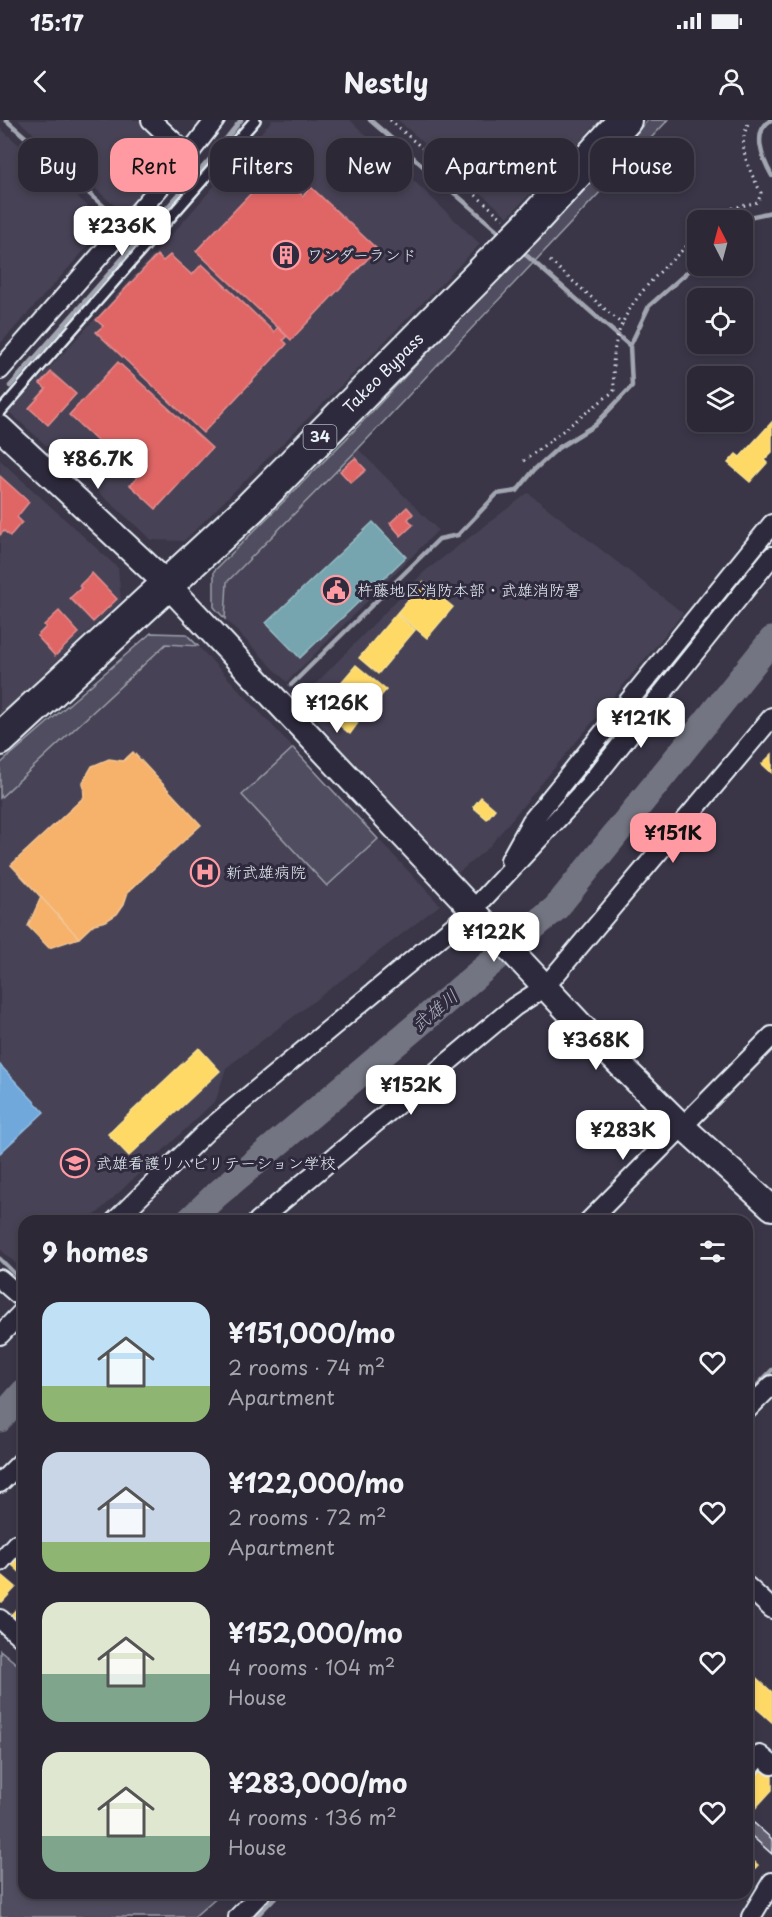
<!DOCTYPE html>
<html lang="en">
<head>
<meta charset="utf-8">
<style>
  :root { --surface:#2c2836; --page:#383442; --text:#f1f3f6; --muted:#a6a6ad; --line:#484451; --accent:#ff9aa2 }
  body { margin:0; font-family:"Playpen Sans","Klee One",sans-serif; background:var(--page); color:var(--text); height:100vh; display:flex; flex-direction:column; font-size:22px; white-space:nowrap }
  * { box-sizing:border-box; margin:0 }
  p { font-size:20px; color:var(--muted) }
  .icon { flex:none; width:33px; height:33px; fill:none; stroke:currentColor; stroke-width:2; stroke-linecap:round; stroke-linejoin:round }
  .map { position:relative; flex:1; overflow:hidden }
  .details { position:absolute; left:18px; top:1095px; width:735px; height:684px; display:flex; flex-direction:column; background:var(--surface); border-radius:18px; box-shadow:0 3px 9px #0003,0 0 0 2px var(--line) }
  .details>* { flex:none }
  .top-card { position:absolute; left:18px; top:18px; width:736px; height:54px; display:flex; gap:12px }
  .needle { width:39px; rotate:354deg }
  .tools { position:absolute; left:687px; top:90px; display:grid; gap:12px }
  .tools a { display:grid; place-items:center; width:66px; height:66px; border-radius:12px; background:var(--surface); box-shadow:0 3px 9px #0003,0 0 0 2px var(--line); font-size:30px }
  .price { position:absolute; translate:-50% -51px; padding:0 14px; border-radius:12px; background:#fff; color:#222; font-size:20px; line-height:39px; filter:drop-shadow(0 2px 3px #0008) }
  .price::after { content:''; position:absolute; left:50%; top:36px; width:18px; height:14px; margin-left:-9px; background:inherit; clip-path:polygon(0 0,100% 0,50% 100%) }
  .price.selected { background:var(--accent); color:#111 }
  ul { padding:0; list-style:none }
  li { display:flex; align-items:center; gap:18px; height:150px; padding:0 24px }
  li span { display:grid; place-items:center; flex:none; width:168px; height:120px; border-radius:18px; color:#555 }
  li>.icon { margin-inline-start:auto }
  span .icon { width:72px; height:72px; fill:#fffc; stroke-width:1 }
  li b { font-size:26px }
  h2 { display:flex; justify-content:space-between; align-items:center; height:72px; padding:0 24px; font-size:26px }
  .chip { padding:0 21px; border-radius:18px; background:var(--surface); box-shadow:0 3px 9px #0003,0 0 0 2px var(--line); font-size:21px; line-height:54px }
  .chip.selected { background:var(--accent); color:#111 }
  .status { display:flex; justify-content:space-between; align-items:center; height:42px; padding:0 30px; background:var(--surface); direction:ltr }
  .status svg { height:16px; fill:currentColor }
  header { display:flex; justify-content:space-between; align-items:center; height:78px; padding:0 24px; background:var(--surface); font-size:27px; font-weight:700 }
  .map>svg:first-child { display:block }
  .built { fill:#464354 }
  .green { fill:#504e5f; stroke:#9ca0ac; stroke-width:1.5 }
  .homes { fill:#ffd966; stroke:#f8e092; stroke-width:1.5 }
  .shops { fill:#e06666; stroke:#e29092; stroke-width:1.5 }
  .schools { fill:#6fa8dc; stroke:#93bee4; stroke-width:1.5 }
  .health { fill:#f6b26b; stroke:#f2c595; stroke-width:1.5 }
  .public { fill:#76a5af; stroke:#98bcc5; stroke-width:1.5 }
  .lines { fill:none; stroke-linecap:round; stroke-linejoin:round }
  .stream { stroke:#a2a6b1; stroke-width:4.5 }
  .river { stroke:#737482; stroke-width:27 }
  .building { fill:#636171; stroke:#e8f1f8; stroke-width:1.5 }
  .lane-casing { stroke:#e8f1f8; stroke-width:14 }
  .street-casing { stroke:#e8f1f8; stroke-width:22 }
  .secondary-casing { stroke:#e8f1f8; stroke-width:28 }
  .highway-casing { stroke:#e8f1f8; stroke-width:36 }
  .path { stroke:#e8f1f8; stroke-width:3; stroke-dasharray:1.5 4.5; stroke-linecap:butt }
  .lane { stroke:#2f2a3d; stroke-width:9 }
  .street { stroke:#2f2a3d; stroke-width:18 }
  .secondary { stroke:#2f2a3d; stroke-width:24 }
  .highway { stroke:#2f2a3d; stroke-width:32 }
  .labels { text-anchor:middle; stroke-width:6; stroke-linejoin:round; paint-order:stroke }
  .shield { fill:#2f2a3d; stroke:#b0b5c0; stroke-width:1.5 }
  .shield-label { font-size:15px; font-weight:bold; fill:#e8f1f8 }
  .poi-label { font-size:16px; fill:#e8f1f8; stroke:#2f2a3d; text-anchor:start }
  .street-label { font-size:16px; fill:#e8f1f8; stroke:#2f2a3d }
  .water-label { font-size:18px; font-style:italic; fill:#aeb2bd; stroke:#2f2a3d }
</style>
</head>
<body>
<div class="status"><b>15:17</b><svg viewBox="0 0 49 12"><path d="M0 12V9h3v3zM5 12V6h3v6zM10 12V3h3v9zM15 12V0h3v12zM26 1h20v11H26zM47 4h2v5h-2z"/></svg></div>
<header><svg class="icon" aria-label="back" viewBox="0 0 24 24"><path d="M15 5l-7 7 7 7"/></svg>Nestly<svg class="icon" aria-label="person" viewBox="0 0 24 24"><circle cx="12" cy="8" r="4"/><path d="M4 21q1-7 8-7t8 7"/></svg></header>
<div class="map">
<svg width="772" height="1797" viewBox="0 0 772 1797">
  <rect width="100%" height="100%" fill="#3a3648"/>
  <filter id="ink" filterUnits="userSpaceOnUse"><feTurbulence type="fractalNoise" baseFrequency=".0167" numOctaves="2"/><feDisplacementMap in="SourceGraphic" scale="12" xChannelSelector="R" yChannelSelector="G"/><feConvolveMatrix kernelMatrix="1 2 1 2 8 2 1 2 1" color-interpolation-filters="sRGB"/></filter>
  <g filter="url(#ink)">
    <path class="built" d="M18,0H141L178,35L124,94Z
      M272,0H350L480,124L368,239L184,421L152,420L9,292L161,127Z
      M398,0H600L508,97Z
      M0,8L108,104L0,224Z
      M358,329L438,410L287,562L225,499L227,462Z
      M0,340L118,448L121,481L54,543L10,587L0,594Z
      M528,373L683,493L488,728L458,753L353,645L301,579L424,452Z
      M166,524L198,526L440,785L226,948L216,980L89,1101H24V1151L0,1129V678Z"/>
    <path class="green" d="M648,0H668L358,329L227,462L225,499L214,487V451L346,319Z
      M151,513L186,514L198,526L166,524L0,678V644Z
      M293,628L378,719L327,766L242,675Z
      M0,1530L24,1550V1773H221L194,1797H0Z"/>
    <path class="homes" d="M772,302V332L764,340L767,343L750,362L728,343L736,334L740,337Z
      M423,462L453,487L427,518L397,493Z
      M396,494L415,510L378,554L359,538Z
      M356,545L386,570L369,590L339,565Z
      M343,591L358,603L350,614L334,601Z
      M772,634V653L762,644Z
      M481,677L495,689L487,699L473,687Z
      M199,928L220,951L129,1036L108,1014Z
      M23,1430H24V1456L11,1444Z
      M3,1456L16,1467L2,1482L0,1481V1459Z
      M24,1481V1508L10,1496Z
      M751,1553L772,1572V1602L747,1580V1558Z
      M765,1646L772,1652V1670L749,1695L747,1693V1666Z
      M747,1735L758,1745L747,1757Z"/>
    <path class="shops" d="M274,49L303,76L311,67L377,129L291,220L196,131Z
      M157,135L163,141L170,135L192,155L202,144L274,212L278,207L287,216L283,220L287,224L203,313L96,212L103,206L96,200Z
      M118,242L212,328L156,389L130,365L137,358L69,295Z
      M51,252L76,274L48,305L29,288L46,269L40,264Z
      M355,338L366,350L351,363L340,351Z
      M0,356L29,382L17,397L22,402L10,416L4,411L0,415Z
      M407,387L413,394L408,399L413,405L401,416L390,403Z
      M92,453L117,479L93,502L70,478L81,468L79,466Z
      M59,491L79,513L55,536L37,516L46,507L44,505Z"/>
    <path class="schools" d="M0,945L44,992L0,1033Z"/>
    <path class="health" d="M133,632L201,705L128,772L124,784L117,794L106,801L94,804L79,818L11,745L84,677L83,662L92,646L109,639L123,641Z
      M41,777L60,798L79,818L49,828L28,806Z"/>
    <path class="public" d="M373,402L406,437L300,538L266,503Z"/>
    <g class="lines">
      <path class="stream" d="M6,0L118,99
        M370,0L498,111
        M771,0C751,12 763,40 772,56
        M735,100L772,92
        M526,135L630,226
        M10,266L210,39L241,0
        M291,565L439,419L458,415L497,374L517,371L534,350L558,328L595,305L632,266L630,226L649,186L691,149L698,141
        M0,1139L24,1163
        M747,1276L772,1250
        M256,1797L279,1773"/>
      <path class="river" d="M189,1101L215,1076L556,788L772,520
        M0,1299L24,1272"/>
    </g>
    <path class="building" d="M754,1703L772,1719V1734L747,1712Z"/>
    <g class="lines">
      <g class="lane-casing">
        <path id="lane" d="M0,292L255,0"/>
      </g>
      <g class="street-casing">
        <path id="street" d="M151,0L188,35
          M0,250L188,35L215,0
          M510,740L531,702L772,404
          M115,1101L209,1009L473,790L588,666L772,436
          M258,1101L514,887L545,867L772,597
          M589,1101L772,916
          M0,1159L24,1180
          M0,1215L24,1190
          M747,1290L772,1265
          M0,1363L24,1339
          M0,1442L16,1424
          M747,1466L772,1489
          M0,1499L24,1520
          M747,1650L760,1635L772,1645
          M238,1797L261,1773
          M751,1797L772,1762"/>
      </g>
      <g class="secondary-casing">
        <path id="secondary" d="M0,308L167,464L595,920L682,1006L772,1088"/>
      </g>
      <g class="highway-casing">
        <path id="highway" d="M0,619L250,388L526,108L625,0"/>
      </g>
      <path class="path" d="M390,0L503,99
        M712,100L721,91L758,82L761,73C749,48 735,27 750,0
        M550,141L623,205
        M524,341L614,271C614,259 612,246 614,234C619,183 664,149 698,115
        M317,1101L320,1090"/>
      <use href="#lane" class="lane"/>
      <use href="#street" class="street"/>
      <use href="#secondary" class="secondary"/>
      <use href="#highway" class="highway"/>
    </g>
  </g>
  <defs>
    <g id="building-ring" transform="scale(1.5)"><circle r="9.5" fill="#2f2a3d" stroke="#ff9aa2" stroke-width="1.5"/><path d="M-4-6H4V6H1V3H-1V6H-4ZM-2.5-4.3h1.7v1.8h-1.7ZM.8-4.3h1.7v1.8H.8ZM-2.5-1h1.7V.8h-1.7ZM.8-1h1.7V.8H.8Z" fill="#ff9aa2"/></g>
    <g id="civic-ring" transform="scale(1.5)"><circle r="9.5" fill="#2f2a3d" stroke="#ff9aa2" stroke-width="1.5"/><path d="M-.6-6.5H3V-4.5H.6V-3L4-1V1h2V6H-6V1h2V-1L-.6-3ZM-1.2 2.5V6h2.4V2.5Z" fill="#ff9aa2"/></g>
    <g id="hospital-ring" transform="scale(1.5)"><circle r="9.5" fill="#2f2a3d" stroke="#ff9aa2" stroke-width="1.5"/><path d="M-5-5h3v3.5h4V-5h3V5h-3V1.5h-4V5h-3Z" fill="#ff9aa2"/></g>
    <g id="university-ring" transform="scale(1.5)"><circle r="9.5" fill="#2f2a3d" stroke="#ff9aa2" stroke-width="1.5"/><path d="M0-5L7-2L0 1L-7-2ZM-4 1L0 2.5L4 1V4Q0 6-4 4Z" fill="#ff9aa2"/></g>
  </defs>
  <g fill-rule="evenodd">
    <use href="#building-ring" x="286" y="135"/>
    <use href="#civic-ring" x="336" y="470"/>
    <use href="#hospital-ring" x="205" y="752"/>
    <use href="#university-ring" x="75" y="1043"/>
  </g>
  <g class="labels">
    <rect class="shield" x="303.5" y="305" width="33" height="24" rx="4.5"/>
    <g class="shield-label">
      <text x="320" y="322">34</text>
    </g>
    <g class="poi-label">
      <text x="307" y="141">ワンダーランド</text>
      <text x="357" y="476">杵藤地区消防本部・武雄消防署</text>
      <text x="226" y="758">新武雄病院</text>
      <text x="96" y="1049">武雄看護リハビリテーション学校</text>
    </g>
    <g class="street-label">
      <text transform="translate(383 253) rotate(-45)" y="6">Takeo Bypass</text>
    </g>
    <g class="water-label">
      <text transform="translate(435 891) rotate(-40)" y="6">武雄川</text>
    </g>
  </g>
</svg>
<div class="tools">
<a><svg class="needle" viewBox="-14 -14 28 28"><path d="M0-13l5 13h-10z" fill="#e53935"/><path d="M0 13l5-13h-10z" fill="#a6a6ad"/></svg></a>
<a><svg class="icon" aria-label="locate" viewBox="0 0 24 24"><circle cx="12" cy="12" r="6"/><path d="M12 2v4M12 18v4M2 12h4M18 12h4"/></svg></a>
<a><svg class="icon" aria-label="layers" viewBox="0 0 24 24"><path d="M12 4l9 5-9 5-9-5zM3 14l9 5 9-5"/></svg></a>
</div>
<b class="price" style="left:122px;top:137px">¥236K</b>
<b class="price" style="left:98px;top:370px">¥86.7K</b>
<b class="price" style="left:337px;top:614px">¥126K</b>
<b class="price" style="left:641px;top:629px">¥121K</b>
<b class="price selected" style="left:673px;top:744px">¥151K</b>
<b class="price" style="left:494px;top:843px">¥122K</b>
<b class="price" style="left:596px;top:951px">¥368K</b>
<b class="price" style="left:411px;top:996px">¥152K</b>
<b class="price" style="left:623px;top:1041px">¥283K</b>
<div class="top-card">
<a class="chip">Buy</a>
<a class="chip selected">Rent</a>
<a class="chip">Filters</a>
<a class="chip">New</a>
<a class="chip">Apartment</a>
<a class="chip">House</a>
</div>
<section class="details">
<h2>9 homes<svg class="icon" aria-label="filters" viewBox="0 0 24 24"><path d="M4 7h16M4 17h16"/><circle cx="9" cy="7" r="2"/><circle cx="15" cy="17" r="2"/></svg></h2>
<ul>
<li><span style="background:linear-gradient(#bfe0f5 70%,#8fb573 0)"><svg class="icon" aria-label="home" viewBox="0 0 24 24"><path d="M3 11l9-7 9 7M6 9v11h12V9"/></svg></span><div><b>¥151,000/mo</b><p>2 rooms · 74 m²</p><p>Apartment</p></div><svg class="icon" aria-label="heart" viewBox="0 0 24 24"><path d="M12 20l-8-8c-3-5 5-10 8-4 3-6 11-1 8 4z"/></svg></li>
<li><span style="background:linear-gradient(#c9d6e8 75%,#8fb573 0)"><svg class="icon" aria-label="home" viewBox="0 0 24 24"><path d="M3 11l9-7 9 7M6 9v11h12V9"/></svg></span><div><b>¥122,000/mo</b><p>2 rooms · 72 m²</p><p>Apartment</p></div><svg class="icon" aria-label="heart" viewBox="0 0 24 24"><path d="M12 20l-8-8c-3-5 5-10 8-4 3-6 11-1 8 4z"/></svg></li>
<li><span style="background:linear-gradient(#dfe7d0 60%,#7fa58c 0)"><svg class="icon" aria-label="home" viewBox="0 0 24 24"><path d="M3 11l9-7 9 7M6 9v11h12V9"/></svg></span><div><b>¥152,000/mo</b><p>4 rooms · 104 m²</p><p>House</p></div><svg class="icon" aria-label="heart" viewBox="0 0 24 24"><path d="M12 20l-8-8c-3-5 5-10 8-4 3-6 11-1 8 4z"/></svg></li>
<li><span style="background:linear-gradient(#dfe7d0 70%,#7fa58c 0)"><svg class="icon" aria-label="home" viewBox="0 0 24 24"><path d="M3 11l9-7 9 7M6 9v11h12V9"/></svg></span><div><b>¥283,000/mo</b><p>4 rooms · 136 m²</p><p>House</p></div><svg class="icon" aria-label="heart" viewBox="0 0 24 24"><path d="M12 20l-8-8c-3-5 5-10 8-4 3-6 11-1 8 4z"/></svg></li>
</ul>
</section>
</div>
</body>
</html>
